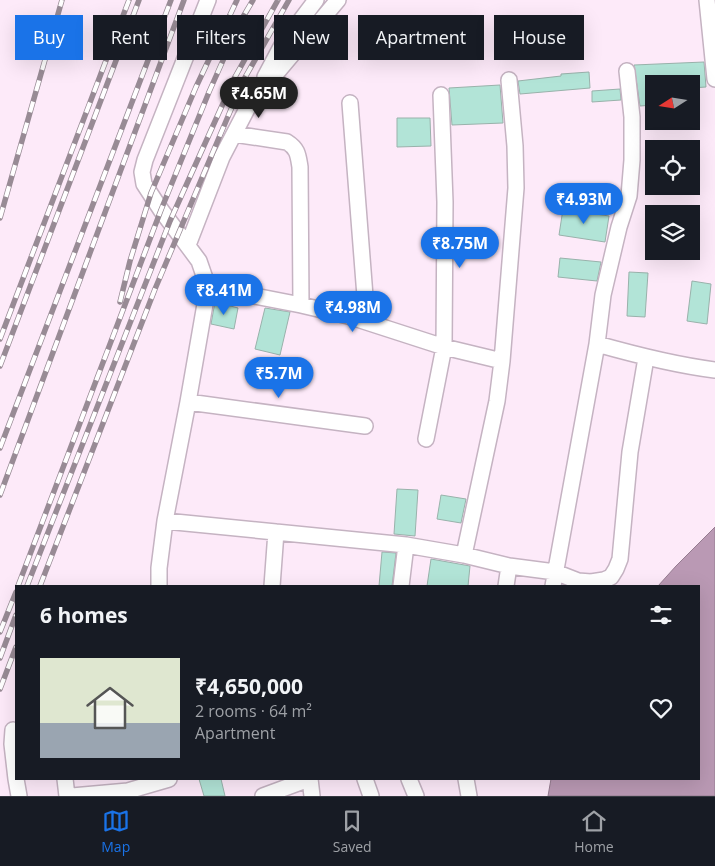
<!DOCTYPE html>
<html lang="en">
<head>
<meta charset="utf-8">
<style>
  :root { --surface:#171b24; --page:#20242c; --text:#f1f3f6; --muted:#9ea1a6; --line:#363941; --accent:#1a73e8 }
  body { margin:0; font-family:"Open Sans",sans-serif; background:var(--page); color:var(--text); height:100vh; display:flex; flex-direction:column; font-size:19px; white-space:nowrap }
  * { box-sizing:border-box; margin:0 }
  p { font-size:16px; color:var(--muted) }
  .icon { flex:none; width:28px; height:28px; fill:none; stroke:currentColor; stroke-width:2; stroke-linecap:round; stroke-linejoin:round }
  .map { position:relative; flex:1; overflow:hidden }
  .drawer { position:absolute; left:15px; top:585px; width:685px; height:195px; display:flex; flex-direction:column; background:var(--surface); border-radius:0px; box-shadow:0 5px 20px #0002 }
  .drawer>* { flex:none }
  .guide { position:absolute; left:15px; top:15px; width:685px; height:45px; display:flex; gap:10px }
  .needle { width:32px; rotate:258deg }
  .buttons { position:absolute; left:645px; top:75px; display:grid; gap:10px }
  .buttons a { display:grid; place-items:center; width:55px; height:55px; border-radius:0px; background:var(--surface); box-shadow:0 5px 20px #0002; font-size:25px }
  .price { position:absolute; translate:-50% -42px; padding:0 11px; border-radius:18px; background:var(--accent); color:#fff; font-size:16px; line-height:32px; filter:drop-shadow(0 1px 2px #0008) }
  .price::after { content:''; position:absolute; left:50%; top:30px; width:15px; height:11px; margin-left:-8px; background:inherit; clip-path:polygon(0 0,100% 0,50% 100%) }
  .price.active { background:#222; color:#fff }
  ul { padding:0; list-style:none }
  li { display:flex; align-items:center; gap:15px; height:125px; padding:0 25px }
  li+li { border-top:1px solid var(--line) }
  li span { display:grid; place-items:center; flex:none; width:140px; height:100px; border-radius:0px; color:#555 }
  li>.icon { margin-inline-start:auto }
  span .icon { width:60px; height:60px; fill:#fffc; stroke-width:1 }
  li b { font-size:21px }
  h2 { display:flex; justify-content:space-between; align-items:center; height:60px; padding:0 25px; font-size:21px }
  .pill { padding:0 18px; border-radius:0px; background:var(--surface); box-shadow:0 5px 20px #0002; font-size:18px; line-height:45px }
  .pill.active { background:var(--accent); color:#fff }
  .menu { display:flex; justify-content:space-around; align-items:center; height:70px; border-top:1px solid var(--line); background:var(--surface); font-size:14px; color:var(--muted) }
  .menu a { display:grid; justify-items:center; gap:2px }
  .menu .active { color:var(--accent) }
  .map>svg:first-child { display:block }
  .water { fill:#ba99b4; stroke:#957c90 }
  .building { fill:#b2e4d7; stroke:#99b2ab }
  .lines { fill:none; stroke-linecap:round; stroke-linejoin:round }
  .minor-casing { stroke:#c5b3c2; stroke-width:18 }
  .minor { stroke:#fff; stroke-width:15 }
  .rail-casing { stroke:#988b95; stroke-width:5.5 }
  .rail { stroke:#fff; stroke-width:4; stroke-dasharray:11; stroke-linecap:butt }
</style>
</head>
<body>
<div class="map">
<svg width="715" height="796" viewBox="0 0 715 796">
  <rect width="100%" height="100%" fill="#fdeaf9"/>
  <path class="water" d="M715,527V796H548L551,779H699V586H658L676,566Z"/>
  <path class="building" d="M704,62L706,87L691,88V84H654V105L640,106L634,65Z
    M589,72L590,88L520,94L518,81L561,76V74Z
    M500,85L503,123L452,125L449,88Z
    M620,89L621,100L592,102V91Z
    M397,118H430L431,146L397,147Z
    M563,209L609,216L605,242L559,235Z
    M560,258L601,262L597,281L558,277Z
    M629,272L648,273L645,317L627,316Z
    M692,281L711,284L707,324L687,321Z
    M215,302L238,308L234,329L211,324Z
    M265,308L290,312L280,355L255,349Z
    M397,489L418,490L415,536L394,534Z
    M441,495L466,499L461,523L437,519Z
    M382,552L396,553L392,586H379Z
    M431,559L470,566L468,586H427Z
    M199,779H221L225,796H204Z"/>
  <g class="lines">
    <g class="minor-casing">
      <path id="minor" d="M707,0L715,79
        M265,77L282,45L316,0
        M350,103L367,322
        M234,134L287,142C298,149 298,155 300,167L301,305
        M188,245L222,157L248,107L338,0
        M208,287L301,305L348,316L444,347L502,361
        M597,344C636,355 675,365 715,370
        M188,402L365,426
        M426,439L444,347L445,202L441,95
        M165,521L406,545L464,555L509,566L555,572L578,581L591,582L604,580L611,577L616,569L620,559L630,452L646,358
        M464,555L497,401L502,361L516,188L515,146L509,80
        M159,586V568L165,521L188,402L208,287L199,261L161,210L144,184L142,172L145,160L208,0
        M272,586L276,532
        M401,586L406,545
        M506,586L509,566
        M553,586L597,344L603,295L619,227L629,196L632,160V117L627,71
        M13,730L12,744L16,779
        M16,779L19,796
        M65,779L67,796
        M310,779L312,796
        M365,779L371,796
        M409,779L416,796
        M466,779L469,796
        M72,796L128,791L169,779
        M263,796L309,779"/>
    </g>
    <use href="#minor" class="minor"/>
    <g class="rail-casing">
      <path id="rail" d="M0,218L62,0
        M120,302L130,261L151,193L196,87L237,0
        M0,339L129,0
        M0,366L139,0
        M0,448L171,0
        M0,495L184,0
        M18,586L161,210L209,92L240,22L253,0
        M27,586L170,221L235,77L278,0
        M40,586L155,289L243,81L289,0
        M0,632L16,592
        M0,658L16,615
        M0,689L16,647"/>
    </g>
    <use href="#rail" class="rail"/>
  </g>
</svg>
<div class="buttons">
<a><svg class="needle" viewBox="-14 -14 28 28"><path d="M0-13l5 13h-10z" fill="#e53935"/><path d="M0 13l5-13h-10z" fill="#9ea1a6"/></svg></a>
<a><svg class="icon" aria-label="locate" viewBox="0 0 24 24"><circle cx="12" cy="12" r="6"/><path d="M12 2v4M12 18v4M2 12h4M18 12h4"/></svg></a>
<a><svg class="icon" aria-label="layers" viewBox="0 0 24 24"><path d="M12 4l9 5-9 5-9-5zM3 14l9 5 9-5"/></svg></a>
</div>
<b class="price active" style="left:259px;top:119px">₹4.65M</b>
<b class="price" style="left:584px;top:225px">₹4.93M</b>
<b class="price" style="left:460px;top:269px">₹8.75M</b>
<b class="price" style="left:224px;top:316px">₹8.41M</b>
<b class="price" style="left:353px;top:333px">₹4.98M</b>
<b class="price" style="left:279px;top:399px">₹5.7M</b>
<div class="guide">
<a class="pill active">Buy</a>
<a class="pill">Rent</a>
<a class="pill">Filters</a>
<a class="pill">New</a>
<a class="pill">Apartment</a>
<a class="pill">House</a>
</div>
<section class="drawer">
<h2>6 homes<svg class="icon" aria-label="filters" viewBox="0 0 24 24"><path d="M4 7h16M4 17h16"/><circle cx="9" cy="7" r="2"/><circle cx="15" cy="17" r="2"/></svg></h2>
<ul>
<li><span style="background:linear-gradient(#dfe7d0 65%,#9aa5b1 0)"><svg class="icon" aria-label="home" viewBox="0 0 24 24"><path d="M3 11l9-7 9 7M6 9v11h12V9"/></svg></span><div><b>₹4,650,000</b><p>2 rooms · 64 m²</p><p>Apartment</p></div><svg class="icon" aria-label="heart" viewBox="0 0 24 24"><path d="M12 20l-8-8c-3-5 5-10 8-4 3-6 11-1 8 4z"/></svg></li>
</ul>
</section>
</div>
<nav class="menu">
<a class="active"><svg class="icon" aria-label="map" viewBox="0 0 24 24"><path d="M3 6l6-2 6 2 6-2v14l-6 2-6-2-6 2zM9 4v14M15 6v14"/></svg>Map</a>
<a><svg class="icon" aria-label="saved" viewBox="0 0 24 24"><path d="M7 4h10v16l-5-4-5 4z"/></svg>Saved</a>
<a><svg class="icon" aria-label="home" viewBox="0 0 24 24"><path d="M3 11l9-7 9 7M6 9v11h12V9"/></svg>Home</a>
</nav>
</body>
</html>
